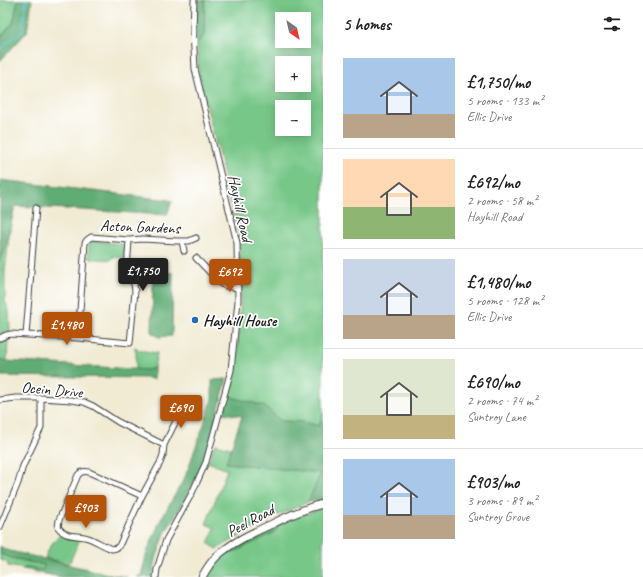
<!DOCTYPE html>
<html lang="en">
<head>
<meta charset="utf-8">
<style>
  :root { --surface:#fff; --page:#f2f2f2; --text:#222; --muted:#767676; --line:#e0e0e0; --accent:#b45309 }
  body { margin:0; font-family:Caveat,sans-serif; background:var(--page); color:var(--text); height:100vh; display:flex; flex-direction:column; font-size:15px; white-space:nowrap }
  * { box-sizing:border-box; margin:0 }
  p { font-size:13px; color:var(--muted) }
  .icon { flex:none; width:22px; height:22px; fill:none; stroke:currentColor; stroke-width:2; stroke-linecap:round; stroke-linejoin:round }
  .map { position:relative; flex:1; overflow:hidden }
  .details { display:flex; flex-direction:column; background:var(--surface); width:320px }
  .details>* { flex:none }
  .needle { width:26px; rotate:146deg }
  .tools { position:absolute; left:275px; top:12px; display:grid; gap:8px }
  .tools a { display:grid; place-items:center; width:36px; height:36px; border-radius:0px; background:var(--surface); box-shadow:0 2px 10px #0003; font-size:20px }
  .price { position:absolute; translate:-50% -34px; padding:0 9px; border-radius:4px; background:var(--accent); color:#fff; font-size:13px; line-height:26px; filter:drop-shadow(0 1px 2px #0008) }
  .price::after { content:''; position:absolute; left:50%; top:24px; width:12px; height:9px; margin-left:-6px; background:inherit; clip-path:polygon(0 0,100% 0,50% 100%) }
  .price.on { background:#222; color:#fff }
  ul { padding:0; list-style:none }
  li { display:flex; align-items:center; gap:12px; height:100px; padding:0 20px }
  li+li { border-top:1px solid var(--line) }
  li span { display:grid; place-items:center; flex:none; width:112px; height:80px; border-radius:0px; color:#555 }
  li>.icon { margin-inline-start:auto }
  span .icon { width:48px; height:48px; fill:#fffc; stroke-width:1 }
  li b { font-size:17px }
  h2 { display:flex; justify-content:space-between; align-items:center; height:48px; padding:0 20px; font-size:17px }
  main { display:flex; flex:1; min-height:0 }
  .map>svg:first-child { display:block }
  .green { fill:#77c788; stroke:#4a7252; fill-rule:evenodd }
  .forest { fill:#61ac74; stroke:#3e6448 }
  .lines { fill:none; stroke-linecap:round; stroke-linejoin:round }
  .stream { stroke:#55bfd1; stroke-width:1.5 }
  .street-casing { stroke:#3c3b38; stroke-width:7 }
  .secondary-casing { stroke:#3c3b38; stroke-width:9 }
  .street { stroke:#fff; stroke-width:5 }
  .secondary { stroke:#fff; stroke-width:7 }
  .poi-dot { fill:#1f6fb2; stroke:#fff; stroke-width:1.5 }
  .labels { text-anchor:middle; stroke-width:3.5; stroke-linejoin:round; paint-order:stroke }
  .street-label { font-size:16px; fill:#1c1c1c; stroke:#fff }
  .poi-label { font-size:16px; font-weight:bold; fill:#1c1c1c; stroke:#fff; text-anchor:start }
</style>
</head>
<body>
<main>
<div class="map">
<svg width="323" height="577" viewBox="0 0 323 577">
  <rect width="100%" height="100%" fill="#fff"/>
  <filter id="ink" filterUnits="userSpaceOnUse"><feTurbulence type="fractalNoise" baseFrequency=".025" numOctaves="2"/><feDisplacementMap in="SourceGraphic" scale="8" xChannelSelector="R" yChannelSelector="G"/><feConvolveMatrix kernelMatrix="1 2 1 2 8 2 1 2 1" color-interpolation-filters="sRGB"/></filter>
  <filter id="wash" filterUnits="userSpaceOnUse"><feTurbulence type="fractalNoise" baseFrequency=".012" numOctaves="4" result="noise"/><feDisplacementMap in="SourceGraphic" scale="16" xChannelSelector="R" yChannelSelector="G"/><feGaussianBlur stdDeviation="0.9" result="paint"/><feColorMatrix in="noise" values="0 0 0 0 0 0 0 0 0 0 0 0 0 0 0 0 0 1.4 0 .05"/><feComposite in="paint" operator="in"/></filter>
  <g filter="url(#wash)">
    <rect width="100%" height="100%" fill="#f1ebd4"/>
    <path class="green" d="M0,0H18L13,23L0,38Z
      M205,0H323V414L319,426L302,422L281,421L264,406L228,396L236,369L241,296L239,235L199,76L197,43L204,36ZM282,19H304V41H282ZM282,63H304V85H282ZM282,107H304V129H282Z
      M10,229L5,271V301L9,310L10,331L0,334V262L1,257Z
      M92,241L122,244L125,247L124,258L112,257L111,260L88,258L89,245Z
      M8,339L7,361L3,360H0V343Z
      M135,347L139,350L157,353L154,368L148,370H136V352L134,348Z
      M215,444L231,448L226,463L321,473L308,502L272,518L217,549L208,543L215,528L206,524L227,470L208,462Z
      M323,508V577H208L210,571L224,553H232L275,532L280,523Z
      M60,535L69,539L79,541L69,564L45,558C48,549 52,542 60,535Z
      M0,554L12,558L44,565L43,570L29,567L23,569L8,566L7,562L0,560Z"/>
    <path class="forest" d="M18,0H32L27,32L0,61V38L13,23Z
      M196,0H205L204,36L197,43L195,29Z
      M0,180L169,200L172,201L167,215L15,206L10,229L1,257L0,262Z
      M153,271L173,273L172,336L159,337L152,333Z
      M0,360H3L7,361L148,370L154,368V380L149,378L0,376Z
      M227,379L204,461L186,499L166,531L157,556L152,577H137L141,575L147,552L160,521L185,477L208,413L212,400V380Z
      M228,396L264,406L281,421L302,422L319,426L323,414V500L308,502L321,473L226,463L242,416L223,413Z
      M280,523L275,532L232,553H224Z
      M0,546L6,550L109,574L127,577H60L23,569L29,567L43,570L44,565L12,558L0,554Z"/>
    <g class="lines">
      <path class="stream" d="M0,50L9,41L22,32L26,0"/>
    </g>
  </g>
  <g filter="url(#ink)">
    <g class="lines">
      <g class="street-casing">
        <path id="street" d="M182,241L184,251
          M196,258L221,284L226,286L238,288
          M26,335L36,208
          M0,338L6,335L11,334L78,338L130,343L135,291L134,284L129,277L127,270L129,240
          M78,338L85,243L87,240L91,237L129,240L143,239L177,241H189L196,238
          M0,400L16,398H41L71,400L84,402L93,406L118,422L164,445
          M170,411L178,415
          M142,496L89,472C85,471 81,471 78,475L59,520L58,527C67,540 79,533 91,539C98,542 104,546 112,549L116,548L119,546L142,496L160,463L163,455L164,445L184,405
          M0,527L18,483L23,466L41,428V398
          M156,577L157,569L166,540L192,493L206,462L231,370L238,301L237,243L195,69L193,30L194,0"/>
      </g>
      <g class="secondary-casing">
        <path id="secondary" d="M202,577C206,570 211,562 216,557C232,542 252,533 272,524C288,516 305,508 323,504"/>
      </g>
      <use href="#street" class="street"/>
      <use href="#secondary" class="secondary"/>
    </g>
  </g>
  <circle class="poi-dot" cx="195" cy="320" r="4"/>
  <g class="labels">
    <g class="street-label">
      <text transform="translate(241 208) rotate(78)" y="6">Hayhill Road</text>
      <text transform="translate(140 226) rotate(2)" y="6">Acton Gardens</text>
      <text transform="translate(52 389) rotate(5)" y="6">Ocein Drive</text>
      <text transform="translate(250 520) rotate(-28)" y="6">Peel Road</text>
    </g>
    <g class="poi-label">
      <text x="203" y="326">Hayhill House</text>
    </g>
  </g>
</svg>
<div class="tools">
<a><svg class="needle" viewBox="-14 -14 28 28"><path d="M0-13l5 13h-10z" fill="#e53935"/><path d="M0 13l5-13h-10z" fill="#767676"/></svg></a>
<a>+</a>
<a>−</a>
</div>
<b class="price on" style="left:143px;top:292px">£1,750</b>
<b class="price" style="left:230px;top:293px">£692</b>
<b class="price" style="left:67px;top:346px">£1,480</b>
<b class="price" style="left:181px;top:429px">£690</b>
<b class="price" style="left:86px;top:529px">£903</b>
</div>
<section class="details">
<h2>5 homes<svg class="icon" aria-label="filters" viewBox="0 0 24 24"><path d="M4 7h16M4 17h16"/><circle cx="9" cy="7" r="2"/><circle cx="15" cy="17" r="2"/></svg></h2>
<ul>
<li><span style="background:linear-gradient(#a9c7e8 70%,#b9a48a 0)"><svg class="icon" aria-label="home" viewBox="0 0 24 24"><path d="M3 11l9-7 9 7M6 9v11h12V9"/></svg></span><div><b>£1,750/mo</b><p>5 rooms · 133 m²</p><p>Ellis Drive</p></div></li>
<li><span style="background:linear-gradient(#ffd9b3 60%,#8fb573 0)"><svg class="icon" aria-label="home" viewBox="0 0 24 24"><path d="M3 11l9-7 9 7M6 9v11h12V9"/></svg></span><div><b>£692/mo</b><p>2 rooms · 58 m²</p><p>Hayhill Road</p></div></li>
<li><span style="background:linear-gradient(#c9d6e8 70%,#b9a48a 0)"><svg class="icon" aria-label="home" viewBox="0 0 24 24"><path d="M3 11l9-7 9 7M6 9v11h12V9"/></svg></span><div><b>£1,480/mo</b><p>5 rooms · 128 m²</p><p>Ellis Drive</p></div></li>
<li><span style="background:linear-gradient(#dfe7d0 70%,#c2b280 0)"><svg class="icon" aria-label="home" viewBox="0 0 24 24"><path d="M3 11l9-7 9 7M6 9v11h12V9"/></svg></span><div><b>£690/mo</b><p>2 rooms · 74 m²</p><p>Suntroy Lane</p></div></li>
<li><span style="background:linear-gradient(#a9c7e8 70%,#b9a48a 0)"><svg class="icon" aria-label="home" viewBox="0 0 24 24"><path d="M3 11l9-7 9 7M6 9v11h12V9"/></svg></span><div><b>£903/mo</b><p>3 rooms · 89 m²</p><p>Suntroy Grove</p></div></li>
</ul>
</section>
</main>
</body>
</html>
